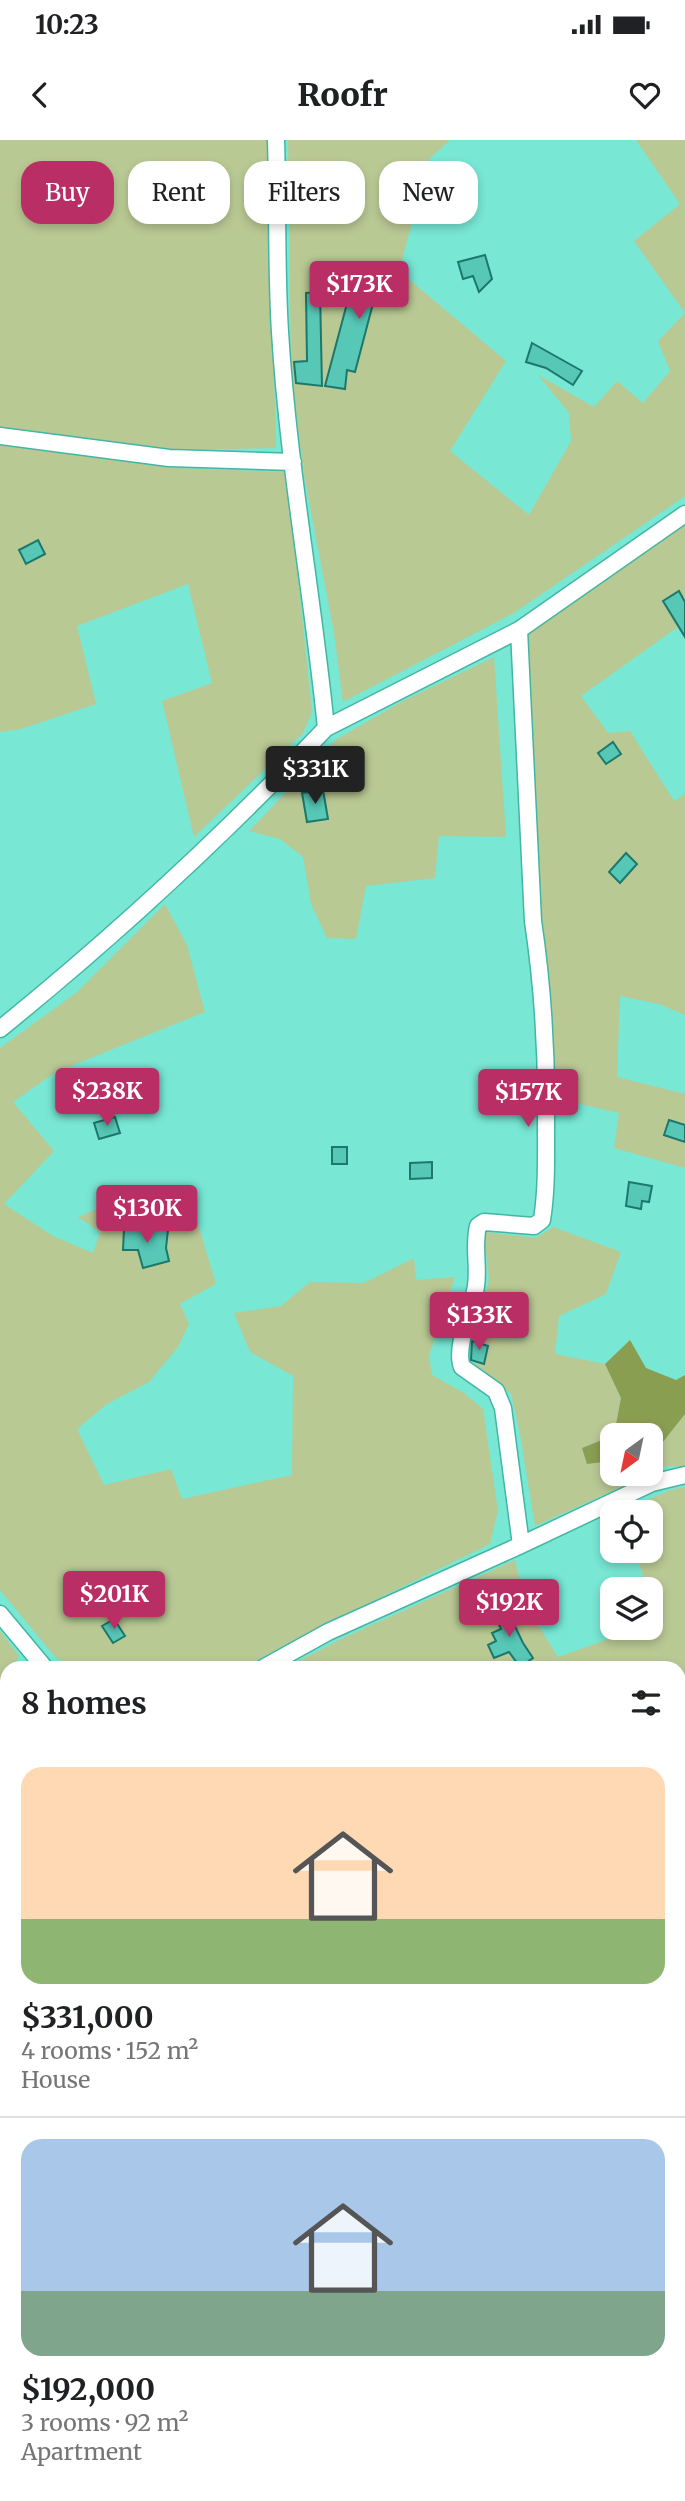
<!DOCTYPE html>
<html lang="en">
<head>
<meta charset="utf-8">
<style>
  :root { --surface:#fff; --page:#f2f2f2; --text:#202124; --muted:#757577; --line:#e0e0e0; --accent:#ba2e66 }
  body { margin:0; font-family:Merriweather,serif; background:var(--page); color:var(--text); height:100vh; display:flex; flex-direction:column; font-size:26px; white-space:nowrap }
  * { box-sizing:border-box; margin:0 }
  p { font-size:23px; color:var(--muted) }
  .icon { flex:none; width:38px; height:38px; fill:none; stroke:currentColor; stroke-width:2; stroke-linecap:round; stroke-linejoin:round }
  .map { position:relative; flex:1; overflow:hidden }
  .sheet { position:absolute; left:0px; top:1521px; width:686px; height:842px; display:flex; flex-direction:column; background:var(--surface); border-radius:21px 21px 0 0; box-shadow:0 4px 10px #0003 }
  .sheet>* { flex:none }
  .banner { position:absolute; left:21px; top:21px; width:644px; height:63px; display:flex; gap:14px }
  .needle { width:46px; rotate:213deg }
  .buttons { position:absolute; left:600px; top:1283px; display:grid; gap:14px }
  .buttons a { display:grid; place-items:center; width:63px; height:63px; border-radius:14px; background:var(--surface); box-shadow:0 4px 10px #0003; font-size:35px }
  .price { position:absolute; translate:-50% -60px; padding:0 16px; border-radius:7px; background:var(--accent); color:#fff; font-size:23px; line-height:46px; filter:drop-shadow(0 2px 4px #0008) }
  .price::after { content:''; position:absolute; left:50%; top:42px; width:21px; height:16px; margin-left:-10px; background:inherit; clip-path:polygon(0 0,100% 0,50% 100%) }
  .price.on { background:#222; color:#fff }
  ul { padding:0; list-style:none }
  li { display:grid; align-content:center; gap:14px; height:371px; padding:0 21px }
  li+li { border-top:2px solid var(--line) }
  li span { display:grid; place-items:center; height:217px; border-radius:21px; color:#555 }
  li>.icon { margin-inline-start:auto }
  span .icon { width:126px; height:126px; fill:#fffc; stroke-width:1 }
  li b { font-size:30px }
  h2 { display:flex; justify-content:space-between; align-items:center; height:84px; padding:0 21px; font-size:30px }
  .pill { padding:0 24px; border-radius:21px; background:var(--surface); box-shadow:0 4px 10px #0003; font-size:24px; line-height:63px }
  .pill.on { background:var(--accent); color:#fff }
  .status { display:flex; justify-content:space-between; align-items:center; height:49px; padding:0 35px; background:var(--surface); direction:ltr }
  .status svg { height:19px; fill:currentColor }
  header { display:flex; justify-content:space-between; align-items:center; height:91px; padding:0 21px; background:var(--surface); font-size:32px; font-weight:800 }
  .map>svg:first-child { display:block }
  .green { fill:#b9c994 }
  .forest { fill:#8a9e51 }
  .building { fill:#57c7b6; stroke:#1c786b; stroke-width:2 }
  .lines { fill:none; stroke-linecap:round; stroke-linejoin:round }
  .street-casing { stroke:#42b6a4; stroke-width:19 }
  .path { stroke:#4fa395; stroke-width:3.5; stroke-dasharray:5 3.5; stroke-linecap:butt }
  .street { stroke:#fff; stroke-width:16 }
</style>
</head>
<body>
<div class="status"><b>10:23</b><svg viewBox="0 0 49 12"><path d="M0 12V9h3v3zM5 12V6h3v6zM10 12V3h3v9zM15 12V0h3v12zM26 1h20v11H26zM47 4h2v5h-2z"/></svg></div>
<header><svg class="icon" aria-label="back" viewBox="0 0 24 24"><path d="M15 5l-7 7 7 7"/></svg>Roofr<svg class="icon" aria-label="heart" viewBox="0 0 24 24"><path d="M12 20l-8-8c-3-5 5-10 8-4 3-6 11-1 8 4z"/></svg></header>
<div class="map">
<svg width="685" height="2361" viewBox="0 0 685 2361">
  <rect width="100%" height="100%" fill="#78e7d4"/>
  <path class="green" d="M0,0H268L276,308L174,310L0,288Z
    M288,0H450L429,19L399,131L506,221L450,311L529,375L571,301L569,273L538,235L594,267L617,241L643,263L670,231L658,201L685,173L634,101L680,64L636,0H685V356L514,473L343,562L334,493L304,335L291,235Z
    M0,304L174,328L287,332L312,572L303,593L194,697L162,561L212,543L188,444L77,486L96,564L21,589L0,592Z
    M685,385V482L581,556L608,593L630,591L674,661L685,654V875L659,864L620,856L617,937L685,954V1028L614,1008L619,973L558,959L540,781L526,492Z
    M494,517L506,697L439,696L435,738L366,746L356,799L327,798L311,764L303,717L280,699L249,691L337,599L403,561Z
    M165,764L187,805L205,872L56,932L13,962L54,1011L4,1064L53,1096L93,1113L100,1092L78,1077L120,1059L187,1047L216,1144L180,1164L189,1184L178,1207L149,1242L107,1264L77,1289L104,1345L171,1329L182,1359L292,1335L293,1236L250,1212L234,1173L281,1166L310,1142L364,1143L414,1118L416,1140L455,1137L429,1216L432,1235L464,1253L483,1269L498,1371L490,1404L308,1493L243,1528H75L56,1518L0,1450V908L76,853Z
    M553,1087L621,1112L606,1154L559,1176L555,1214L605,1224L621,1258L615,1295L582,1308L587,1324L612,1321V1334H651V1317L685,1274V1327L668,1326L535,1386L520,1294L511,1254L470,1219L489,1139L484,1092L536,1098Z
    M685,1347V1690L679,1692V1528H285L343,1498L515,1420L526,1466L558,1517L639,1488H651V1483L657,1480L651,1461V1449H647L635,1411L651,1410V1372L622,1371L670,1350Z
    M0,1491L19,1516L13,1528H7V1538L0,1550Z
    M0,1596L7,1598V1861L0,1856Z
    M679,1702L685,1714V2040L679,2044Z
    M679,2089L685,2097V2258L679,2265Z
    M0,2099L7,2100V2227L0,2225Z
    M314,2356H494L491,2361H307Z"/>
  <path class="forest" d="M630,1200L646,1228L676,1240L685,1235V1274L651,1317V1295H614L621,1258L605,1224Z
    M612,1296V1321L587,1324L582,1308Z"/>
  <path class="building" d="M485,115L492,139L479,152L473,136L463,139L458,122Z
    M357,126L381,132L380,134L406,148L397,164L376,152L355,232L347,230L345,249L325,246Z
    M320,152L322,246L296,243L294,222L307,221L306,153Z
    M532,203L582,231L573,245L546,228L526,222Z
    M38,400L45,414L26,424L19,410Z
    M679,451L685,462V497L663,461Z
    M613,602L621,614L606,624L598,613Z
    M323,650L328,679L307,682L302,653Z
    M626,713L637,724L620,743L609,732Z
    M115,977L120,993L99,999L94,983Z
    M669,980L685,985V1002L664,995Z
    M332,1007H347V1024H332Z
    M432,1022V1038L410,1039V1023Z
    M629,1042L652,1046L649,1062L642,1061L641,1069L626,1066Z
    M124,1088L168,1090L166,1108L169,1121L143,1128L138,1110H123Z
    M472,1201L488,1206L484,1224L471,1220Z
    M502,1467L508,1468L512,1472V1480L523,1503L533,1518L520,1527L509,1512L494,1518L488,1505L496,1501L492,1493L501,1489L495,1475L497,1470Z
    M114,1479L125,1496L113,1503L102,1486Z"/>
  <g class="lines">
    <g class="street-casing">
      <path id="street" d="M0,296L169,318L293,322
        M519,490L533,781C543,848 547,915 546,984C546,1016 547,1048 542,1080L534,1086L484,1082L478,1086C473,1106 479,1126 476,1146C473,1167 454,1208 462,1227L496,1251L503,1268L521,1405
        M326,588L519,490L685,374
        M0,889C115,796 224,695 326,588C313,456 288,325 280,192C276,128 278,64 276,0
        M0,1474L45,1528
        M263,1528L328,1492L521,1405L652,1343L685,1335
        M678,2356L682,2361
        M56,2361L61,2356"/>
    </g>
    <path class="path" d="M0,2242L7,2245
      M679,2279L685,2272"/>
    <use href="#street" class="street"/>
  </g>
</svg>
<div class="buttons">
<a><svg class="needle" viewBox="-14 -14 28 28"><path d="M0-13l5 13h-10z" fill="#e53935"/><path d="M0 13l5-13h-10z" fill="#757577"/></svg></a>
<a><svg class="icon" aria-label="locate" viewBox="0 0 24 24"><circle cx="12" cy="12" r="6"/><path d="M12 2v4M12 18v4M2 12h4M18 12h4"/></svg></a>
<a><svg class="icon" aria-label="layers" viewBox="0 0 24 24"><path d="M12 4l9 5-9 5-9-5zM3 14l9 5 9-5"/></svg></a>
</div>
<b class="price" style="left:359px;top:181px">$173K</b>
<b class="price on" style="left:315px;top:666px">$331K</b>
<b class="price" style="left:107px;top:988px">$238K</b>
<b class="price" style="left:528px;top:989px">$157K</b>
<b class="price" style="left:147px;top:1105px">$130K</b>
<b class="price" style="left:479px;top:1212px">$133K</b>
<b class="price" style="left:114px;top:1491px">$201K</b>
<b class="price" style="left:509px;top:1499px">$192K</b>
<div class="banner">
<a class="pill on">Buy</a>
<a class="pill">Rent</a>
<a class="pill">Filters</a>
<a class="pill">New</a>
</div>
<section class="sheet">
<h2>8 homes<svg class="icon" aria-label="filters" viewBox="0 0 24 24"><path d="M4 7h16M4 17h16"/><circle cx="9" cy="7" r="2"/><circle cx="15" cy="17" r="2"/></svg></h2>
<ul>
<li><span style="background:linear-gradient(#ffd9b3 70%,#8fb573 0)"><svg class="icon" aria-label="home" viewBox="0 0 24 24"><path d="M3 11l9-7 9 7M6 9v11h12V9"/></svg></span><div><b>$331,000</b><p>4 rooms · 152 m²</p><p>House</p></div></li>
<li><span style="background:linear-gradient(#a9c7e8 70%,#7fa58c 0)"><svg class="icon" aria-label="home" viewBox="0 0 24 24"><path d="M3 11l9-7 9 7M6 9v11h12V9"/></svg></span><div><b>$192,000</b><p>3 rooms · 92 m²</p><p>Apartment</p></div></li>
</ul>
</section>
</div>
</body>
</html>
